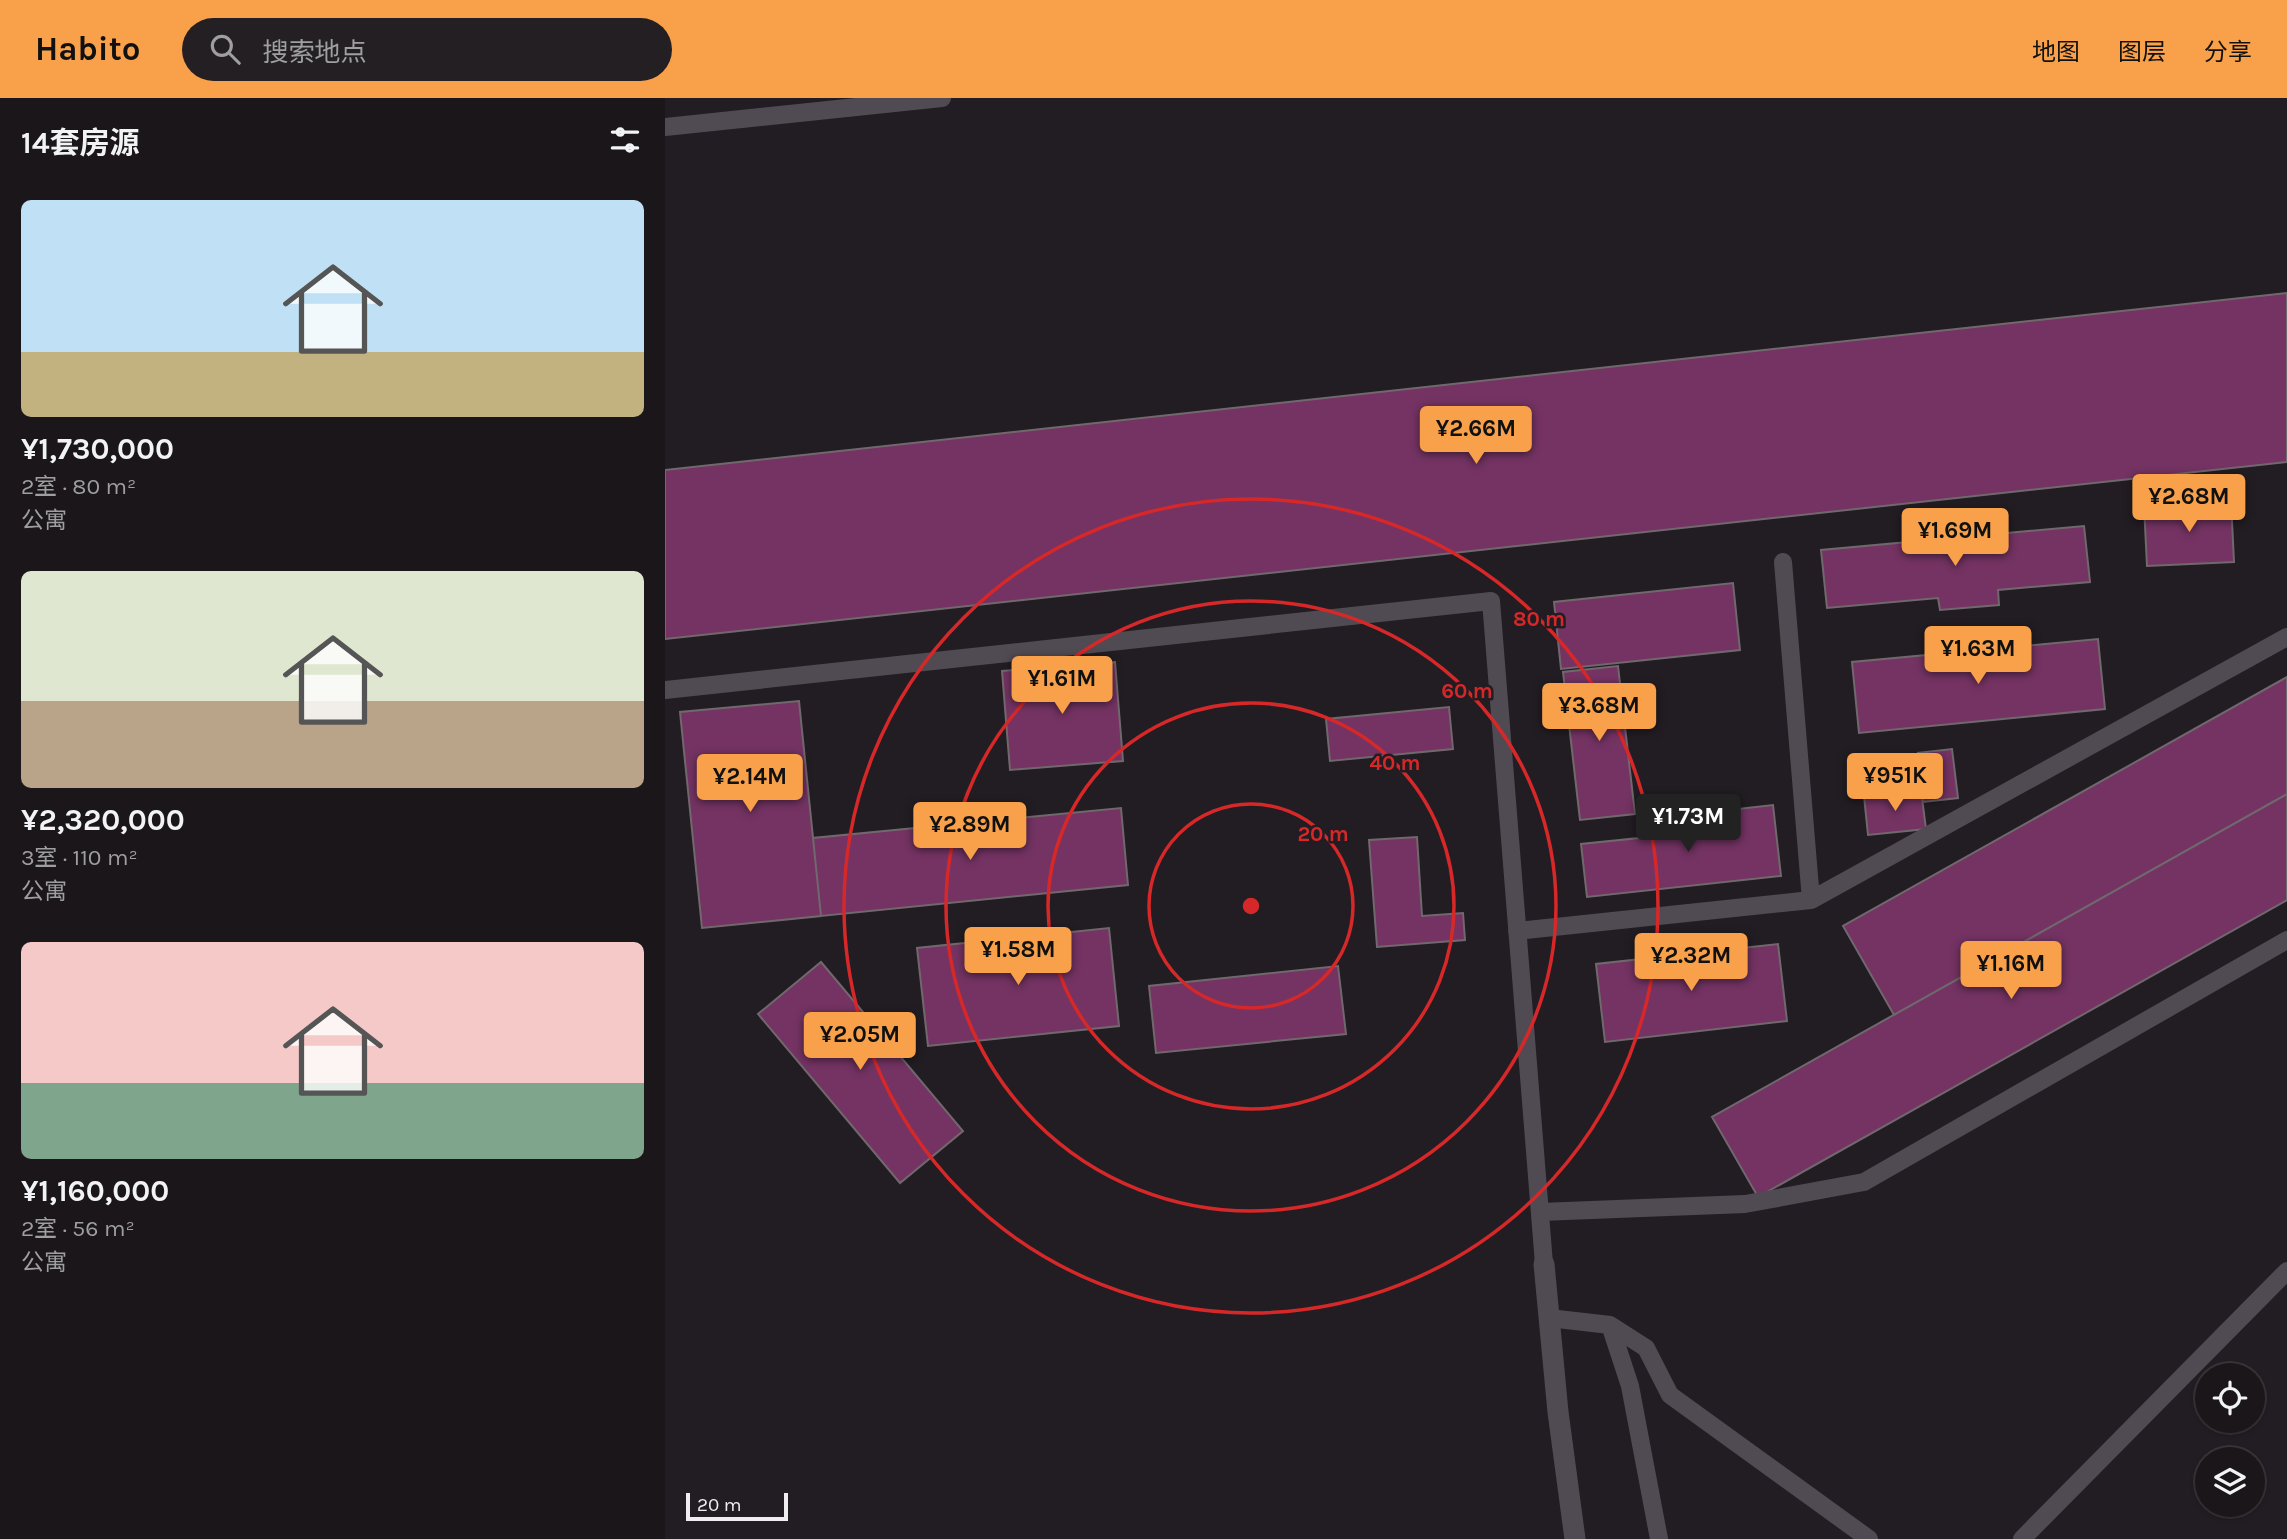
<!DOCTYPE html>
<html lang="zh">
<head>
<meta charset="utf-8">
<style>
  :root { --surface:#1a161a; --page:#231f23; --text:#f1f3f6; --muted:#9f9fa2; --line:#383539; --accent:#f8a14a }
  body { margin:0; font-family:Karla,"Noto Sans SC",sans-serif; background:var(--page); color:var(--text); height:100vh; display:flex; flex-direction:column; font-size:26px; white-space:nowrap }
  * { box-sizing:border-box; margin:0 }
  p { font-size:23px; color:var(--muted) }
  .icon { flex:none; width:38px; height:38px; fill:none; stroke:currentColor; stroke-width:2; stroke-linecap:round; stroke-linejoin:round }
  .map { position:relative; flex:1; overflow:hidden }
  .side { display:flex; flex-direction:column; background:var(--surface); width:665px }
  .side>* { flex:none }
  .buttons { position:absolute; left:1530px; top:1265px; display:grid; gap:14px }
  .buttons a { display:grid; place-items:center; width:70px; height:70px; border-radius:50%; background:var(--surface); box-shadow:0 2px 5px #0004,0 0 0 2px var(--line); font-size:35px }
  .scale { position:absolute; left:21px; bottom:18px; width:102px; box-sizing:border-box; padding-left:7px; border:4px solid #f0edf1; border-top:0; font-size:19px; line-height:24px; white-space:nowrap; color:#f0edf1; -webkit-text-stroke:5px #221d23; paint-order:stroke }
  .price { position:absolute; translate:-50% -60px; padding:0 16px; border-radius:7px; background:var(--accent); color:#111; font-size:23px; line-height:46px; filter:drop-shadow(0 2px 4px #0008) }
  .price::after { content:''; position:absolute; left:50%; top:42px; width:21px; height:16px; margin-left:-10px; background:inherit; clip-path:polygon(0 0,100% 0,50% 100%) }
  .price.current { background:#222; color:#fff }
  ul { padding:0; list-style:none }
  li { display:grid; align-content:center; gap:14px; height:371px; padding:0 21px }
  li span { display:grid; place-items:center; height:217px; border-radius:10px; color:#555 }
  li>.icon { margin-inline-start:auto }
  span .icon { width:126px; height:126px; fill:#fffc; stroke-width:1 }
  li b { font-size:30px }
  h2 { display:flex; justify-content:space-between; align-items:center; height:84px; padding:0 21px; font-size:30px }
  header { display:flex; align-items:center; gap:42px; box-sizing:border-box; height:98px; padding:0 35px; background:var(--accent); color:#111 }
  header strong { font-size:33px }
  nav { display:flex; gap:38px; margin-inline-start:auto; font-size:24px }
  .search { width:490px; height:63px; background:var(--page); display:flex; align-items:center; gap:18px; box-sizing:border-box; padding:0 24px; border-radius:38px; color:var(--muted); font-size:26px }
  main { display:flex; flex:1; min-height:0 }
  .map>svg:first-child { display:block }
  .building { fill:#743363; stroke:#70686d; stroke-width:2 }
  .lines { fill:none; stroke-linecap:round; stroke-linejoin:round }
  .service { stroke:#504b52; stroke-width:18 }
  .minor { stroke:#504b52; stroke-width:21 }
  .ring { fill:none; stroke:#d62828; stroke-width:3.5 }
  .centre { fill:#d62828; stroke:#221d23; stroke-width:3.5 }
  .ring-label { font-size:21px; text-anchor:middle; font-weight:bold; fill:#d62828; stroke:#221d23; stroke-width:5; stroke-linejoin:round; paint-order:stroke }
</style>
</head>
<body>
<header>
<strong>Habito</strong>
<div class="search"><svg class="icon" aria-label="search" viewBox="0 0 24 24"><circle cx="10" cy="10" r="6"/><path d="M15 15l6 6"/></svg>搜索地点</div>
<nav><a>地图</a><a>图层</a><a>分享</a></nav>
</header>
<main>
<section class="side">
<h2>14套房源<svg class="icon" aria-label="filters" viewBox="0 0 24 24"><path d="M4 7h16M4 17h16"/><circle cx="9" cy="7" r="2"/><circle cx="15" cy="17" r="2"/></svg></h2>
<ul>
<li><span style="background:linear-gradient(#bfe0f5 70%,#c2b280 0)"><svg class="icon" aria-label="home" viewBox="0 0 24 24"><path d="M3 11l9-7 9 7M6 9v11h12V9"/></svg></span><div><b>¥1,730,000</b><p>2室 · 80 m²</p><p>公寓</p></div></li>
<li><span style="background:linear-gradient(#dfe7d0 60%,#b9a48a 0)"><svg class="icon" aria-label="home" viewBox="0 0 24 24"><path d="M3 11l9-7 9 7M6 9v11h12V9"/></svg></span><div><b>¥2,320,000</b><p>3室 · 110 m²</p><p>公寓</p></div></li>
<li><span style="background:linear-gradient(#f6c9c9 65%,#7fa58c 0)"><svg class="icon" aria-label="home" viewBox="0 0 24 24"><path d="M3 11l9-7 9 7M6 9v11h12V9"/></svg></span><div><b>¥1,160,000</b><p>2室 · 56 m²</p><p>公寓</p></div></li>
</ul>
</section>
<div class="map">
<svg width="1622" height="1441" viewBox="0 0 1622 1441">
  <rect width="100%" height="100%" fill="#221d23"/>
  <path class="building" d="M1622,195V364L0,541V372Z
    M1566,403L1569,464L1482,468L1479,407Z
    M1419,428L1425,484L1333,492L1334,507L1275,512L1273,500L1162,510L1156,452Z
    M1068,485L1075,552L896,571L889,504Z
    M1433,541L1440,611L1194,635L1187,564Z
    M450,564L458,663L345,672L337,573Z
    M953,568L970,716L915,722L898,574Z
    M1622,579V696L1229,917L1178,828Z
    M134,603L156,818L37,830L15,614Z
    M784,609L788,651L665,663L661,621Z
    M1287,651L1293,700L1258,704L1253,655Z
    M1256,692L1261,731L1203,737L1199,698Z
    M1622,696V802L1093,1099L1047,1019Z
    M1108,707L1116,778L922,799L916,746L1013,736L1011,718Z
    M456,710L463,787L156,818L148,740Z
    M752,739L757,818L798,815L800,842L712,849L704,742Z
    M444,830L454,928L263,948L252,850Z
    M1113,846L1122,923L940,944L931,866Z
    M156,864L298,1033L235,1085L93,916Z
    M673,868L681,936L491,955L484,888Z"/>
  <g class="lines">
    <path class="service" d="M0,29L277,0
      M0,592L826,503L879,1166
      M1146,802L1622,539
      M852,833L1146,802L1118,464
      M875,1114L1080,1106L1199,1084L1622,842
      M884,1220L945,1227L981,1250L1005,1297L1204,1441
      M945,1227L965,1288L994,1441
      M1357,1441L1622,1173"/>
    <path class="minor" d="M879,1166L893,1314L910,1441"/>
  </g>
  <g class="ring">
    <circle cx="586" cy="808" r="102"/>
    <circle cx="586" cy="808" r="203"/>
    <circle cx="586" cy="808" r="305"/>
    <circle cx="586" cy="808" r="407"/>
  </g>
  <circle cx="586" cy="808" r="10" class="centre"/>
  <g class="ring-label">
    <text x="874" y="528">80 m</text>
    <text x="802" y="600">60 m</text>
    <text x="730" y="672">40 m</text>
    <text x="658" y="743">20 m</text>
  </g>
</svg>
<div class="buttons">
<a><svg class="icon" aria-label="locate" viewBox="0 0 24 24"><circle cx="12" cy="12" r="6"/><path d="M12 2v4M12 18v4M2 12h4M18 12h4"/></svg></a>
<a><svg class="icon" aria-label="layers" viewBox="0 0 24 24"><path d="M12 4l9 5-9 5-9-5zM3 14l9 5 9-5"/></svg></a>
</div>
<div class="scale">20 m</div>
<b class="price" style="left:811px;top:368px">¥2.66M</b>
<b class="price" style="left:1524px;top:436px">¥2.68M</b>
<b class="price" style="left:1290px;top:470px">¥1.69M</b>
<b class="price" style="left:1313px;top:588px">¥1.63M</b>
<b class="price" style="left:397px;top:618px">¥1.61M</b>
<b class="price" style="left:934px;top:645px">¥3.68M</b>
<b class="price" style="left:1230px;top:715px">¥951K</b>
<b class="price" style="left:85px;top:716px">¥2.14M</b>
<b class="price current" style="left:1023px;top:756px">¥1.73M</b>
<b class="price" style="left:305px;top:764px">¥2.89M</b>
<b class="price" style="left:353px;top:889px">¥1.58M</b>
<b class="price" style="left:1026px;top:895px">¥2.32M</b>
<b class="price" style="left:1346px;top:903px">¥1.16M</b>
<b class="price" style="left:195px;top:974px">¥2.05M</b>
</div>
</main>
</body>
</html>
